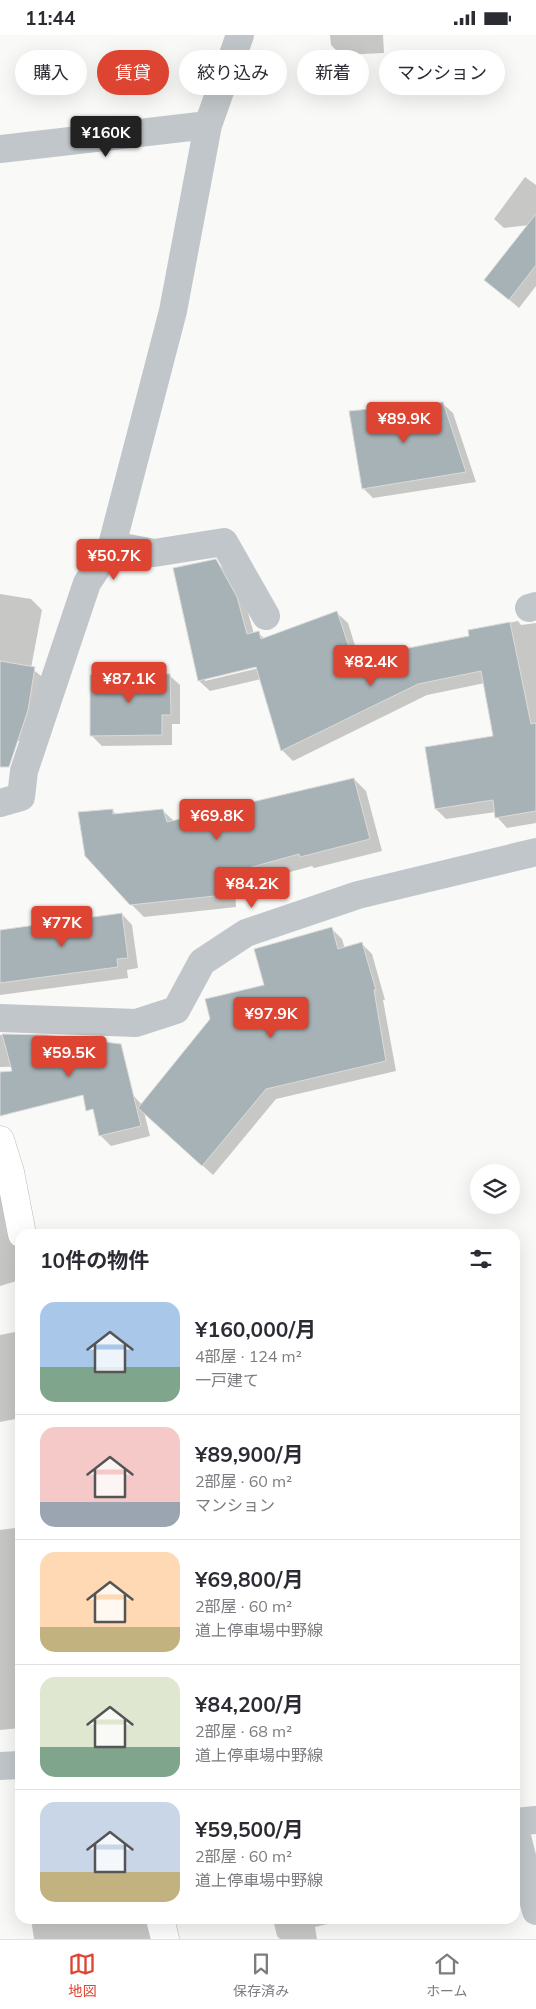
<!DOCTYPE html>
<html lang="ja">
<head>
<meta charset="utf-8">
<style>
  :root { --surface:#fff; --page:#f7f7f7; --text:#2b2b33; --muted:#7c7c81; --line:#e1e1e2; --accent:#de4432 }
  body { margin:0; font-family:Mulish,"Noto Sans JP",sans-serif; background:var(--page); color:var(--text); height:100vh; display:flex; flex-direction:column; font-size:19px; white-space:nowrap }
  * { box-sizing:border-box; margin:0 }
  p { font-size:16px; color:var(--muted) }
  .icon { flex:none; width:28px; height:28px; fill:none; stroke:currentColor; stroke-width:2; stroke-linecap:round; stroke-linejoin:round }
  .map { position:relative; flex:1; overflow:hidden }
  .sheet { position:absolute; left:15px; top:1194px; width:505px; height:695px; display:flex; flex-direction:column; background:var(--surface); border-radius:15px; box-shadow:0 5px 20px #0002 }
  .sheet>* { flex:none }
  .top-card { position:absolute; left:15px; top:15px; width:506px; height:45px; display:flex; gap:10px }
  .fabs { position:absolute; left:470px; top:1129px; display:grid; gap:10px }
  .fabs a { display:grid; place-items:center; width:50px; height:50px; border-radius:50%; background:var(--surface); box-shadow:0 5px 20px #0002; font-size:25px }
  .price { position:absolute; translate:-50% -42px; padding:0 11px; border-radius:5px; background:var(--accent); color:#fff; font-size:16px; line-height:32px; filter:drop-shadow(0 1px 2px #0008) }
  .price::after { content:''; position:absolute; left:50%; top:30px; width:15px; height:11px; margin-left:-8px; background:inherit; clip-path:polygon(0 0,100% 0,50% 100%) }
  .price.current { background:#222; color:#fff }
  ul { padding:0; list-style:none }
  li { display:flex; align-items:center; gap:15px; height:125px; padding:0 25px }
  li+li { border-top:1px solid var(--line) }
  li span { display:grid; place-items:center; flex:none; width:140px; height:100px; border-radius:15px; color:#555 }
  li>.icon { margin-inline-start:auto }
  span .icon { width:60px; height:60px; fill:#fffc; stroke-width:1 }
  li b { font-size:21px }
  h2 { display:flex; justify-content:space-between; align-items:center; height:60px; padding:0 25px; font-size:21px }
  .tag { padding:0 18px; border-radius:22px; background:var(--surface); box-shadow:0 5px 20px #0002; font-size:18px; line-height:45px }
  .tag.current { background:var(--accent); color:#fff }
  .status { display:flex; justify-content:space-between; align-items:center; height:35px; padding:0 25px; background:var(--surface); direction:ltr }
  .status svg { height:14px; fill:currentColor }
  .tab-bar { display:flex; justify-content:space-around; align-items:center; height:70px; border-top:1px solid var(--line); background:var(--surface); font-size:14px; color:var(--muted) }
  .tab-bar a { display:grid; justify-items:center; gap:2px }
  .tab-bar .current { color:var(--accent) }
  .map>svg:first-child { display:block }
  .shadow { fill:#0003; fill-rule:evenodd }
  .building { fill:#a7b2b6; stroke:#dbdbd9 }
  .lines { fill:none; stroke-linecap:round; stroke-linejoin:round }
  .major-casing { stroke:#b4babd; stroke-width:29 }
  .minor { stroke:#c0c6c9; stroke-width:28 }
  .major { stroke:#fff; stroke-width:28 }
</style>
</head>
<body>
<div class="status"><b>11:44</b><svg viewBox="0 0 49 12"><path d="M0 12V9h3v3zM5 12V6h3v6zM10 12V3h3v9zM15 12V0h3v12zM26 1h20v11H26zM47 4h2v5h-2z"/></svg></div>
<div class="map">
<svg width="536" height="1904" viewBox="0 0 536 1904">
  <rect width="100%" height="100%" fill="#f9f9f7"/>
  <path class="shadow" d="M330,0H383L384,18L341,20L331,10Z
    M525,142L536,150V251L519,273L486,245L529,190L504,193L494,184Z
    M442,368L453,378L476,447L373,463L363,453Z
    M215,526L226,536L247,574L254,599L258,598L265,604L337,578L348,588L357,617L368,611L377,621L470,602L469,596L518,586L521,590L536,588V788L507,793L497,782L496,777L446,784L436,774L495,702L485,648L427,660L293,726L282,715L261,644L210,656L199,646ZM262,630L263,632L205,646V643Z
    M0,559L31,564L42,575L31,633L45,644L31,705L20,703V706L0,703Z
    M169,640L180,650V689H172V710L102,711L92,701Z
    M354,744L366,756L382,816L314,833L312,831L235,852L236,872L144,882L131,869L112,775L117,780L162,775L174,786Z
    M122,879L132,890L138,933L127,935L128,943L0,960V896Z
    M332,894L342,904L345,914L362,909L372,919L385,965H383L396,1036L276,1064L213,1140L144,1077L150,1101L111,1111L101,1101L92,1065L133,1060L142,1070L266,951Z
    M0,1000L34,1001L45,1031L0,1032Z
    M0,1154L5,1159L16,1213L20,1218V1245L0,1251Z
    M20,1296V1383L0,1387V1300Z
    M15,1493L20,1498V1693L0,1695V1495Z
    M17,1776H20V1801Z
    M31,1884H153L157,1904H34Z
    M273,1884H348L315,1892L317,1904H280L277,1901Z"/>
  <path class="building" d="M536,179V230L509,265L484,245Z
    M443,367L466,437L362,454L349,376Z
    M216,524L237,562L247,599L259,596L261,604L337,576L351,618L368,610L373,620L469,601L468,595L510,587L531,689L536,688V776L495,783L493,765L435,774L425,712L493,701L481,636L418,649L281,716L256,632L198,646L173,533Z
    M0,626L35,632L28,675L9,732H0Z
    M170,639L171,680H162V700L90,701V640Z
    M354,743L370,804L300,822L299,819L223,840L224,860L130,870L85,821L78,777L113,774V779L163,774L167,787Z
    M122,878L128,923L117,924L118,932L0,948V895Z
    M332,892L338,914L362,907L376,955H374L386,1026L266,1054L202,1131L138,1073L210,984L205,964L264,950L254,914Z
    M2,999L47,1000L121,1009L141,1091L99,1101L93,1074L86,1076L83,1060L0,1081V1037L12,1036Z"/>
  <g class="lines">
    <g class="major-casing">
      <path id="major" d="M0,1105L10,1137L22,1199
        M160,1884L165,1904"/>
    </g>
    <path class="minor" d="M0,114L208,90
      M112,510L154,518L224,507L266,581
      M529,573L536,571
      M0,768L21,762L24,736L87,548L112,510L173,276L208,90L240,0
      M0,983L136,988L176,975L202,927L246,898L358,860L536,817
      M0,1731L20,1730
      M515,1787L536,1785
      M515,1794L536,1876"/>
    <use href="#major" class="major"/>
  </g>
</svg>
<div class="fabs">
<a><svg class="icon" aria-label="layers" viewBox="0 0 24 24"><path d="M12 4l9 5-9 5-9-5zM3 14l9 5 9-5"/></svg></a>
</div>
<b class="price current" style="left:106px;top:123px">¥160K</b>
<b class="price" style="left:404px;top:409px">¥89.9K</b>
<b class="price" style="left:114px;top:546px">¥50.7K</b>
<b class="price" style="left:371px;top:652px">¥82.4K</b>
<b class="price" style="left:129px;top:669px">¥87.1K</b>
<b class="price" style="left:217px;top:806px">¥69.8K</b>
<b class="price" style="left:252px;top:874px">¥84.2K</b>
<b class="price" style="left:62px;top:913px">¥77K</b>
<b class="price" style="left:271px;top:1004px">¥97.9K</b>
<b class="price" style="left:69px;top:1043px">¥59.5K</b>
<div class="top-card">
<a class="tag">購入</a>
<a class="tag current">賃貸</a>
<a class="tag">絞り込み</a>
<a class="tag">新着</a>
<a class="tag">マンション</a>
</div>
<section class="sheet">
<h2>10件の物件<svg class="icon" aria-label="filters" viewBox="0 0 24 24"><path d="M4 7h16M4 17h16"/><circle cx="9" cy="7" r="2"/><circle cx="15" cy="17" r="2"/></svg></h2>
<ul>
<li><span style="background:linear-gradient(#a9c7e8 65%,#7fa58c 0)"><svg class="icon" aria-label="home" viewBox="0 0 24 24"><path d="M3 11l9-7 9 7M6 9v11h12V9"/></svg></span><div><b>¥160,000/月</b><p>4部屋 · 124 m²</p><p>一戸建て</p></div></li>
<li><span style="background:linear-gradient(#f6c9c9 75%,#9aa5b1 0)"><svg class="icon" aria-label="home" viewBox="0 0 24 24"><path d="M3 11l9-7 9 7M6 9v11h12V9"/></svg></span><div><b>¥89,900/月</b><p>2部屋 · 60 m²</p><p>マンション</p></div></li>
<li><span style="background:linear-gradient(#ffd9b3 75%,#c2b280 0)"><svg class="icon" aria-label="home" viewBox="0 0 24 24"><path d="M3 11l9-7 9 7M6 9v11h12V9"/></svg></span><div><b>¥69,800/月</b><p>2部屋 · 60 m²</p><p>道上停車場中野線</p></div></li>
<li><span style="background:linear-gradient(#dfe7d0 70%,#7fa58c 0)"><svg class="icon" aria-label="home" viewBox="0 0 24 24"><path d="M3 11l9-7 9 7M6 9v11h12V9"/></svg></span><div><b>¥84,200/月</b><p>2部屋 · 68 m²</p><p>道上停車場中野線</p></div></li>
<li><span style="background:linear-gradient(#c9d6e8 70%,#c2b280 0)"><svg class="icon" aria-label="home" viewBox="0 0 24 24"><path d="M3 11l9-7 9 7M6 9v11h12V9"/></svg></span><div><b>¥59,500/月</b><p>2部屋 · 60 m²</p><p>道上停車場中野線</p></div></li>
</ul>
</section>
</div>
<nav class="tab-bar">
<a class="current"><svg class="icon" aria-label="map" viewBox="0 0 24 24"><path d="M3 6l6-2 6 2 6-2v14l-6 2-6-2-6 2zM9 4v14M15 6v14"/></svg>地図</a>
<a><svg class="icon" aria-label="saved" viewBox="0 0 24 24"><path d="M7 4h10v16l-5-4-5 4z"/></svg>保存済み</a>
<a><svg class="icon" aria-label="home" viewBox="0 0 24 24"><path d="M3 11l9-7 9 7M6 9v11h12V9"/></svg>ホーム</a>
</nav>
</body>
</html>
